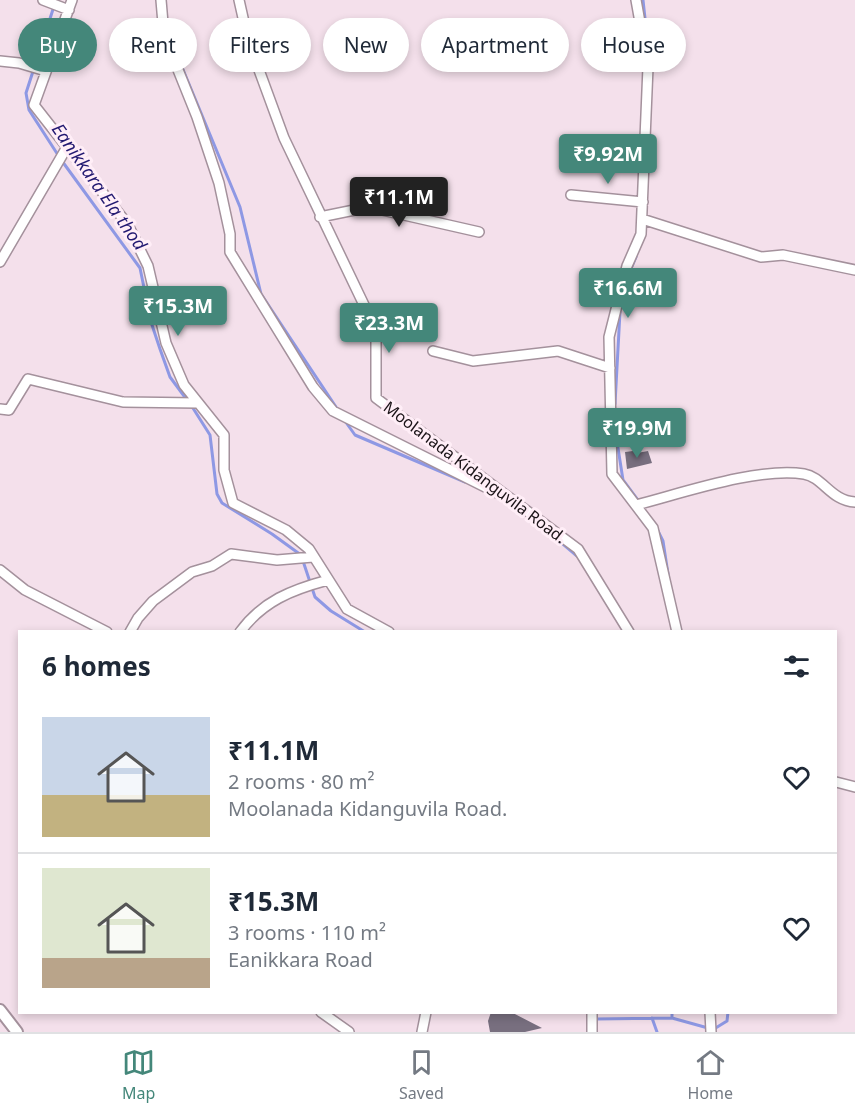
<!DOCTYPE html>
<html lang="en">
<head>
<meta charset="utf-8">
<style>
  :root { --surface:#fff; --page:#f2f2f3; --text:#1f2937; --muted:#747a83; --line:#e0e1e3; --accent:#44877a }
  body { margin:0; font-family:"Noto Sans",sans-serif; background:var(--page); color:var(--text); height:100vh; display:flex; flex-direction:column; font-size:22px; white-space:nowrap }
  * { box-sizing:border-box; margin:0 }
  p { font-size:20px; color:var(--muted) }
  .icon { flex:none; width:33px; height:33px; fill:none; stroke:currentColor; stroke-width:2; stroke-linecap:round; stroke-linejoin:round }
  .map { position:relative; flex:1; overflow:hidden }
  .side { position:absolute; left:18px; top:630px; width:819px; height:384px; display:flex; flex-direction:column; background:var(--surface); border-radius:0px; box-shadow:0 3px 9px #0003 }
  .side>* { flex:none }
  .banner { position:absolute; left:18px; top:18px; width:819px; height:54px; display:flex; gap:12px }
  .price { position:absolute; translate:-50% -51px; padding:0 14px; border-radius:6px; background:var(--accent); color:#fff; font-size:20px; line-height:39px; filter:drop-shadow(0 2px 3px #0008) }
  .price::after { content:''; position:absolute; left:50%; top:36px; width:18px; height:14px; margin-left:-9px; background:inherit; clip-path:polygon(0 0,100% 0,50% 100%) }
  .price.current { background:#222; color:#fff }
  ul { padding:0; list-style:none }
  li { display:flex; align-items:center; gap:18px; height:150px; padding:0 24px }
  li+li { border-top:2px solid var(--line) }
  li span { display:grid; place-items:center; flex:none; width:168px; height:120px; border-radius:0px; color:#555 }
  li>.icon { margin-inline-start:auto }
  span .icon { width:72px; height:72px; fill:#fffc; stroke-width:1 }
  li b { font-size:26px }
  h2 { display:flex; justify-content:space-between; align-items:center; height:72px; padding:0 24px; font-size:26px }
  .pill { padding:0 21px; border-radius:27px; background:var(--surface); box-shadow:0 3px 9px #0003; font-size:21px; line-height:54px }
  .pill.current { background:var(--accent); color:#fff }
  .menu { display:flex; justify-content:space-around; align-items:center; height:84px; border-top:2px solid var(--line); background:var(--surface); font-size:16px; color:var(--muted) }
  .menu a { display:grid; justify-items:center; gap:3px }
  .menu .current { color:var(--accent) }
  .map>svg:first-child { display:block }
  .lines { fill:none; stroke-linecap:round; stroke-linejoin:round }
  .stream { stroke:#8e98e4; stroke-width:3 }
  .building { fill:#786f7f }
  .minor-casing { stroke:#a4919c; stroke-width:12 }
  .tertiary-casing { stroke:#a4919c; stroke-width:14 }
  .minor { stroke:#fff; stroke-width:9 }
  .tertiary { stroke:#fff; stroke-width:10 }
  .labels { text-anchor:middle; stroke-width:6; stroke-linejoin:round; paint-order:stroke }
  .street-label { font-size:16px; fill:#1b1418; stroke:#ffeef7 }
  .water-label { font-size:18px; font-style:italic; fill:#221971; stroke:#ffeef7 }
</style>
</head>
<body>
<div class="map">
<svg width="855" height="1032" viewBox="0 0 855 1032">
  <rect width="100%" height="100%" fill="#f4e0eb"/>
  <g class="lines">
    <path class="stream" d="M56,0L26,93L29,110L58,155
      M643,0L648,46
      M167,31L240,207L261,294L338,410
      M62,161L140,268L151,322L160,349L170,377L187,400
      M630,271L636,257
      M615,404L620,312
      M191,405L210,435L217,494L222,503L272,534L301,555L315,597L331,611L365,632
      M345,421L355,435L465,482
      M615,429L623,480L640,503
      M658,531L663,541L668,574
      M550,533L577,556
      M652,1018L657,1032
      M672,1018L708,1028
      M595,1019L672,1018V1012
      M714,1029L727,1021L728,1012"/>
  </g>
  <path class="building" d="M633,451L637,453L648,451L652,463L627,469L625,452Z
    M491,1012H511L542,1028L525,1032H490L488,1021Z"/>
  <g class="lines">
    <g class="minor-casing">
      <path id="minor" d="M43,0L69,10
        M72,0L34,105L128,225L148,266L166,343L184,385L224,435V470L233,503L286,530L309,549L347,609L389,632
        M161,0L164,35L197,117L219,183L230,234V252L313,387L333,411L499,494
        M239,0L248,40L284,138L376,330V398L578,549L629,632
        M636,0L648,67L641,234L627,266L609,337L612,474L653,528L677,632
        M0,61L19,63L46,71
        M571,195L643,202
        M320,217L369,207L479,232
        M642,219L761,257L783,255L855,270
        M0,262L67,147
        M433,351L473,361L558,351L610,368
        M0,409L9,410L28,379L123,402L198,403
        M636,505C683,493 757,467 804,474C823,477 831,501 855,502
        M0,570L25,590L107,632
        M130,632L138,618L153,601L192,572L212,566L231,554L277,560L313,557
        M240,632C263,601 291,590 328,580
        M836,782L855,787
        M321,1012L349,1032
        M592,1012V1032
        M710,1012L711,1032
        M422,1032L426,1012"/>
    </g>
    <g class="tertiary-casing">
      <path id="tertiary" d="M0,1010L17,1032"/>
    </g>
    <use href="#minor" class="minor"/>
    <use href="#tertiary" class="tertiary"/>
  </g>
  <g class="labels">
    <g class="street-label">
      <text transform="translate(475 472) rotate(37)" y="6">Moolanada Kidanguvila Road.</text>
    </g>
    <g class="water-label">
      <text transform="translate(99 187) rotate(55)" y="6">Eanikkara Ela thod</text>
    </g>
  </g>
</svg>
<b class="price" style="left:608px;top:185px">₹9.92M</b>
<b class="price current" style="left:399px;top:228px">₹11.1M</b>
<b class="price" style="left:628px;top:319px">₹16.6M</b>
<b class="price" style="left:178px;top:337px">₹15.3M</b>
<b class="price" style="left:389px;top:354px">₹23.3M</b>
<b class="price" style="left:637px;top:459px">₹19.9M</b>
<div class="banner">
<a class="pill current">Buy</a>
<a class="pill">Rent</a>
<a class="pill">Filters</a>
<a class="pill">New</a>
<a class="pill">Apartment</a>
<a class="pill">House</a>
</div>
<section class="side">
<h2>6 homes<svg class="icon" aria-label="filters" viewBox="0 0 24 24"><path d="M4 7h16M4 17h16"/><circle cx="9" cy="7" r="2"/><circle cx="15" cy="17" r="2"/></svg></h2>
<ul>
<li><span style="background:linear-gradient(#c9d6e8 65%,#c2b280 0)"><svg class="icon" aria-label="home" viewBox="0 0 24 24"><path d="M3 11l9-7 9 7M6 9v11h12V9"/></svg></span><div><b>₹11.1M</b><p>2 rooms · 80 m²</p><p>Moolanada Kidanguvila Road.</p></div><svg class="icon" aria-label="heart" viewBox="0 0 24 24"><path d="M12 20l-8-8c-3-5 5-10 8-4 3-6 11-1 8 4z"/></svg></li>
<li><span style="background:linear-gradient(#dfe7d0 75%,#b9a48a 0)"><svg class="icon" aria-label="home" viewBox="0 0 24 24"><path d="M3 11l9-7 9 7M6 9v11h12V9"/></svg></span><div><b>₹15.3M</b><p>3 rooms · 110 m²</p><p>Eanikkara Road</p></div><svg class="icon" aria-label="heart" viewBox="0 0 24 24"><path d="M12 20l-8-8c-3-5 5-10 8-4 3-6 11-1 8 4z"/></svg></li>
</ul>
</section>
</div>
<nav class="menu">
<a class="current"><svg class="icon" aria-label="map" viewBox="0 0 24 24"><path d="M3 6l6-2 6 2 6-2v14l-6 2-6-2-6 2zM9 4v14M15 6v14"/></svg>Map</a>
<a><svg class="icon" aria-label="saved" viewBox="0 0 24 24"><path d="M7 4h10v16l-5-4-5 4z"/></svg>Saved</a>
<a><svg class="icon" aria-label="home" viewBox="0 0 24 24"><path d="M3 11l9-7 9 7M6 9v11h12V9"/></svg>Home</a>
</nav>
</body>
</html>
